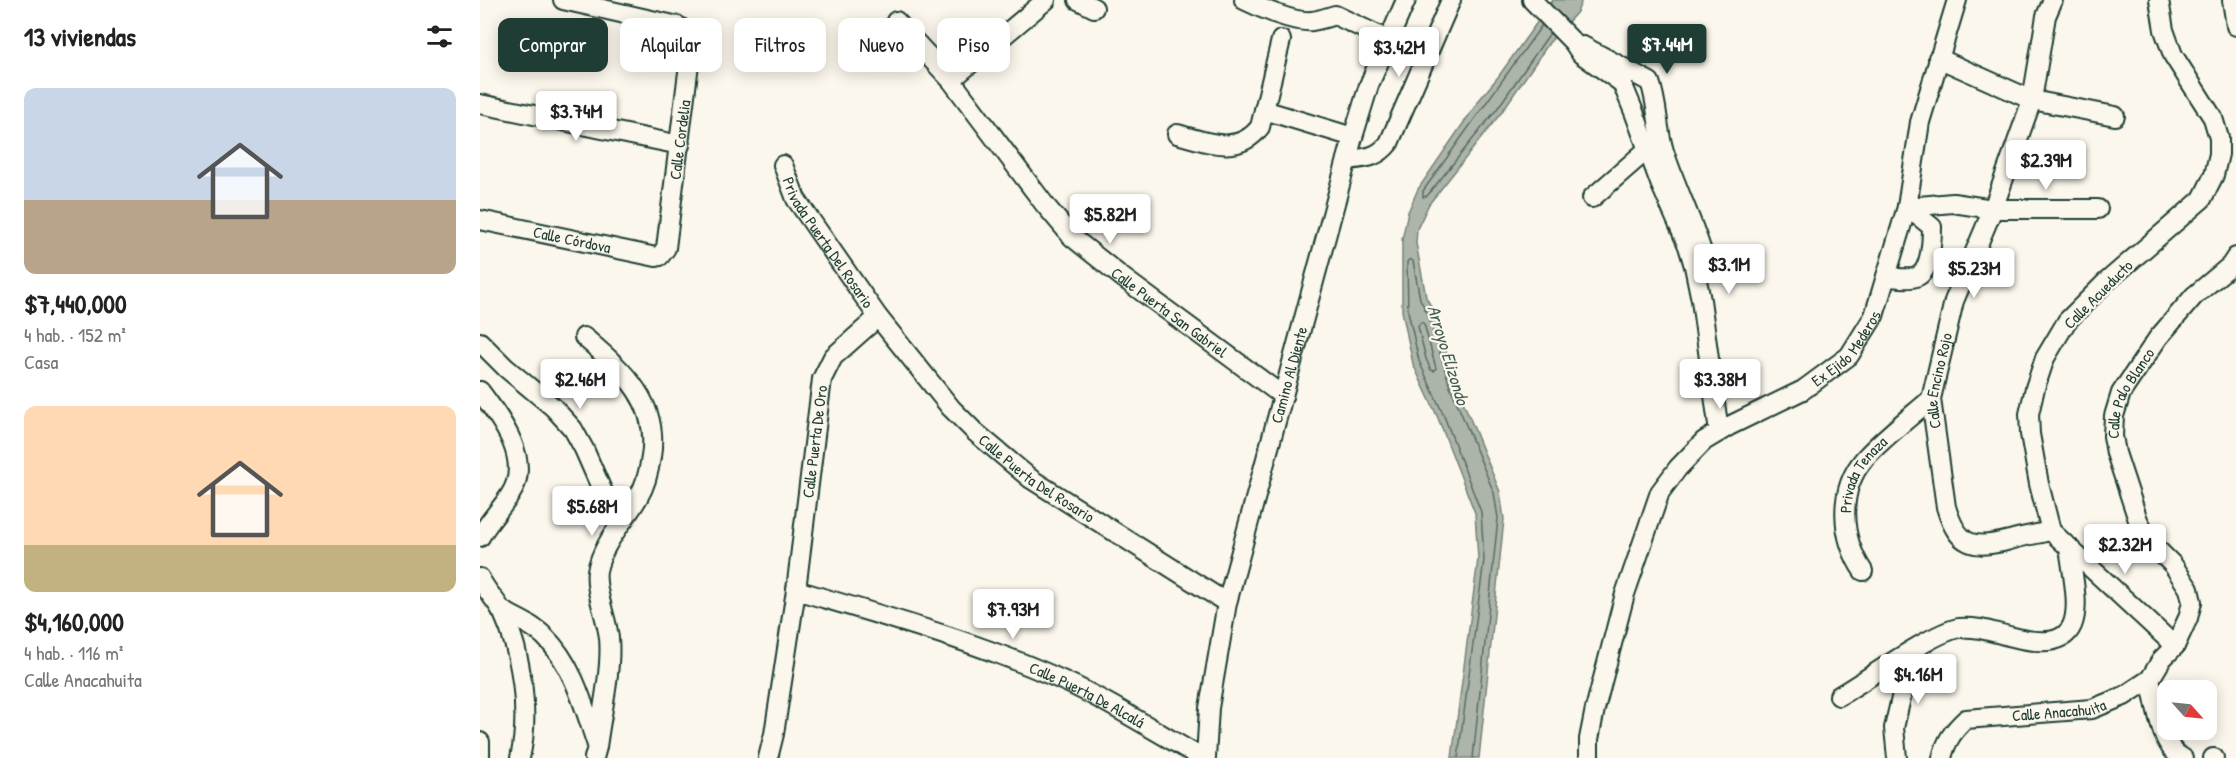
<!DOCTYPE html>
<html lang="es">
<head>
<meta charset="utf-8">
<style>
  :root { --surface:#fff; --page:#f6f6f6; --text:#222; --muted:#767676; --accent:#1f3d34 }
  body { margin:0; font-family:"Patrick Hand",sans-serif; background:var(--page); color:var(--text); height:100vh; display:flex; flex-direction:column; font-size:22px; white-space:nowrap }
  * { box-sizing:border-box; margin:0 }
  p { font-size:20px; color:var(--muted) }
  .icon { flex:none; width:33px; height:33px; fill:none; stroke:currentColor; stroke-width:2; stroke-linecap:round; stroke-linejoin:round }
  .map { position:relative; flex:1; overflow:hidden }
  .side { display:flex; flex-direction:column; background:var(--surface); width:480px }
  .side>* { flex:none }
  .guide { position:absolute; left:18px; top:18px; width:570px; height:54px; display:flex; gap:12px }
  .needle { width:39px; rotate:117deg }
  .controls { position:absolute; left:1677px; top:680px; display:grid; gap:12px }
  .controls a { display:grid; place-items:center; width:60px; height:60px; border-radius:12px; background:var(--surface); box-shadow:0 3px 15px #0003; font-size:30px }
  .price { position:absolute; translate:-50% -51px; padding:0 14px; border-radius:6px; background:#fff; color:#222; font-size:20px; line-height:39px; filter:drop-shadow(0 2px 3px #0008) }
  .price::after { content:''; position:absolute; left:50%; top:36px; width:18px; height:14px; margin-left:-9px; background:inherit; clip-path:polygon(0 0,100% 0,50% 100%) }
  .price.on { background:var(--accent); color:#fff }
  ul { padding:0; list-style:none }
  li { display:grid; align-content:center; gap:12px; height:318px; padding:0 24px }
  li span { display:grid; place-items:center; height:186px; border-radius:12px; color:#555 }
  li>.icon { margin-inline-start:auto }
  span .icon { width:108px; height:108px; fill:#fffc; stroke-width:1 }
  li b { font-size:26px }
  h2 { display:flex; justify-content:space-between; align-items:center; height:72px; padding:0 24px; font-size:26px }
  .tag { padding:0 21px; border-radius:12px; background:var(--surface); box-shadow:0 3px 15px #0003; font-size:21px; line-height:54px }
  .tag.on { background:var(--accent); color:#fff }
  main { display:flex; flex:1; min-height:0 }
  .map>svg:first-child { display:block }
  .water { fill:#adb4aa; stroke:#74847b; stroke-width:1.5 }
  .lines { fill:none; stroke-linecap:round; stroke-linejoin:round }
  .shore { stroke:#586d63; stroke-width:1.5 }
  .minor-casing { stroke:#1f3d34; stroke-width:22 }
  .minor { stroke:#fbf7ec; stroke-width:18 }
  .labels { text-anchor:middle; stroke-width:4.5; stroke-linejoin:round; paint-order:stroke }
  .street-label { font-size:16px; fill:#1f3d34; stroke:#fbf7ec }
  .water-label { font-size:18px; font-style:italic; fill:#425b52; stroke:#fbf7ec }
</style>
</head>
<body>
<main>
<section class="side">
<h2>13 viviendas<svg class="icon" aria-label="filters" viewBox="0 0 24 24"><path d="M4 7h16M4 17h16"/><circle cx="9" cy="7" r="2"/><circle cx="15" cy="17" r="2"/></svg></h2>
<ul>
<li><span style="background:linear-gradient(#c9d6e8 60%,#b9a48a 0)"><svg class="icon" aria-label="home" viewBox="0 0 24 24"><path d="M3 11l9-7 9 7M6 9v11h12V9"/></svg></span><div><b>$7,440,000</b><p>4 hab. · 152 m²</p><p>Casa</p></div></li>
<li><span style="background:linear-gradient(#ffd9b3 75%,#c2b280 0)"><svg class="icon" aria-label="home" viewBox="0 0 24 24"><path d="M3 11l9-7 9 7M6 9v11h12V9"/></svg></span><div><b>$4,160,000</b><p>4 hab. · 116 m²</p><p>Calle Anacahuita</p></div></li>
</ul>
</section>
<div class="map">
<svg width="1756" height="758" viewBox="0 0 1756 758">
  <rect width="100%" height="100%" fill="#fbf7ec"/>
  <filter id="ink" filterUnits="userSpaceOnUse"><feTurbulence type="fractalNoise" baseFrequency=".0167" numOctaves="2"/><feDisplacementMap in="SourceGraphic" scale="12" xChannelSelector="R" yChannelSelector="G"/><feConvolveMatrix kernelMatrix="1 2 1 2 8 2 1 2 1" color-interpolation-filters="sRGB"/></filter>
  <g filter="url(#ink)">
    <path class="water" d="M1073,0H1102L1097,12L1069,43L1021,113L949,204L937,229L936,243L946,297L955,314L976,384L1020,492L1024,519L999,758H972L998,559L995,513L958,418L933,364L922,311V240L928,212L938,189L1000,99L1018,77Z"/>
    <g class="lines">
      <path class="shore" d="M1062,25L943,191V197L947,196L1017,109L1070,33
        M941,322L944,324L956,368L954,371L951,370L946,359L938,326Z
        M978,758L1004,560L1001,512L964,416L939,361L928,311L927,262L930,259L933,261L940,299L949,317L970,386L1014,493L1018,518L993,758"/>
      <g class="minor-casing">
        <g id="minor">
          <path d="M598,0L614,8"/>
          <path d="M764,0C780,8 814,23 832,21C840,20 848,17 855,15L908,40"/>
          <path d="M1052,0L1093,42L1101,54L1142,83L1154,112L1180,183L1208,246L1214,266L1221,300L1239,432"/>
          <path d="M1679,0L1684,30L1693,55L1733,118L1739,138V154L1734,175L1722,199L1625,283L1587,321L1565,358L1555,388L1549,414L1550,434L1559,484L1571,531L1695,646"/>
          <path d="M1752,0L1756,26"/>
          <path id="s1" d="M416,21L471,80L565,205L592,237L642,277L803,396"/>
          <path d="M1103,46L1170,82C1178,104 1177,129 1184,151C1196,188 1214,223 1225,261"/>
          <path d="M1458,58L1552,100L1635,116"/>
          <path d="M471,80L566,0"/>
          <path d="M0,104L200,145"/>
          <path d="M784,110L873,137"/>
          <path d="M697,134C727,142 758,156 780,127L801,40"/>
          <path d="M867,160C886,158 897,158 909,143L971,0"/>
          <path id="s2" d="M303,165L316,199L398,317L471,408L495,432L551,479L747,603"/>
          <path d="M1112,198L1168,149L1178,148"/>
          <path d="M1427,207L1473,203L1513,209H1618"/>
          <path id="s3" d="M0,220L176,257L180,256L186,248L212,40L209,34L198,26L83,0"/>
          <path d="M1406,277C1415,277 1428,280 1436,277C1451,272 1452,241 1452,227L1427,207"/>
          <path d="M104,337C142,370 180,401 171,457C169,471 166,484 159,496C146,520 122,543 117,571C114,590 127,618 129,638C132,670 121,715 117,747L114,758"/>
          <path d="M0,342L26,368L73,407L93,429L104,449L122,490L141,523"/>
          <path d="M0,391C21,419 53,461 30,495C21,509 8,522 0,537"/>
          <path id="s4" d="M1571,531C1558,534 1543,536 1530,540C1492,550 1478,546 1466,507L1451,399L1474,301L1513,209L1552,100L1566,16L1573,0"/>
          <path id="s5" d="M1383,571C1361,538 1357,490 1385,458C1404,437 1429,418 1451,399"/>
          <path d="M0,578C6,591 17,601 23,613C42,654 50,714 40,758"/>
          <path id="s6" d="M316,590C410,618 506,644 595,686C638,707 680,734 722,758"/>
          <path d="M21,610C36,618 53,625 65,637C93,664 104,707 116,742"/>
          <path d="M1670,679C1676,702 1680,748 1703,758"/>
          <path d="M1359,696C1385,681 1453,632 1479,628C1498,626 1515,633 1533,637C1614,658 1596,600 1589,547"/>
          <path d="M0,742V758"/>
          <path id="s7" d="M288,758L294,734L316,590L342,379L353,357L398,317"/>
          <path id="s8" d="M726,758L729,708L747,603L873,137L889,85L926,0"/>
          <path id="s9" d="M1109,758V739L1115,709L1145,594L1180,492L1198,468L1224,441L1249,426L1323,390L1369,356L1394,316L1427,207L1440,122L1477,0"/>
          <path d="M1417,758L1414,728L1432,651"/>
          <path id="s10" d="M1462,758C1466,741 1473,731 1486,719L1612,709L1644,696L1670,679L1682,659L1695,646L1708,618L1712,602L1709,589L1693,565L1670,542L1658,520L1636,453L1633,436L1634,416L1641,393L1678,338L1714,296L1750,266L1756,257"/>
          <path d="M1733,758H1734"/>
        </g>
      </g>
      <use href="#minor" class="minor"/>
    </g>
  </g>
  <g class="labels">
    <g class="street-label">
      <text dy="6" stroke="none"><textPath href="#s3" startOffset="303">Calle Cordelia</textPath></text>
      <text dy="6" stroke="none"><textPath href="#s3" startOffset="94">Calle Córdova</textPath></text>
      <text dy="6" stroke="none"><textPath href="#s2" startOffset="90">Privada Puerta Del Rosario</textPath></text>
      <text transform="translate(1618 294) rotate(-45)" y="6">Calle Acueducto</text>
      <text dy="6" stroke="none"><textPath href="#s1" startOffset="402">Calle Puerta San Gabriel</textPath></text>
      <text dy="6" stroke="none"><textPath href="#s9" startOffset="516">Ex Ejido Mederos</textPath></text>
      <text dy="6" stroke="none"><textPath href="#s8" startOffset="393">Camino Al Diente</textPath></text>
      <text dy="6" stroke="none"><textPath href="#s4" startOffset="255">Calle Encino Rojo</textPath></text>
      <text dy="6" stroke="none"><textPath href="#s10" startOffset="562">Calle Palo Blanco</textPath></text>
      <text dy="6" stroke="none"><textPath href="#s7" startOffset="320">Calle Puerta De Oro</textPath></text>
      <text dy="6" stroke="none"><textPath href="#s2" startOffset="408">Calle Puerta Del Rosario</textPath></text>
      <text dy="6" stroke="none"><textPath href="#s5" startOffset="105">Privada Tenaza</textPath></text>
      <text dy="6" stroke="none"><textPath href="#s6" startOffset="310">Calle Puerta De Alcalá</textPath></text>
      <text dy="6" stroke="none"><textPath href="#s10" startOffset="140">Calle Anacahuita</textPath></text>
    </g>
    <g class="water-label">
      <text transform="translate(968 355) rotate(73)" y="6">Arroyo Elizondo</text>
    </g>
  </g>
</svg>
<div class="controls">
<a><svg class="needle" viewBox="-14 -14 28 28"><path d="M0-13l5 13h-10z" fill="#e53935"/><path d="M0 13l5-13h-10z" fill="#767676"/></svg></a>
</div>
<b class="price on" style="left:1187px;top:75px">$7.44M</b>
<b class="price" style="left:919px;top:78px">$3.42M</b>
<b class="price" style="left:96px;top:142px">$3.74M</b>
<b class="price" style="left:1566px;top:191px">$2.39M</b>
<b class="price" style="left:630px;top:245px">$5.82M</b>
<b class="price" style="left:1249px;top:295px">$3.1M</b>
<b class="price" style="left:1494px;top:299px">$5.23M</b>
<b class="price" style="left:100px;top:410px">$2.46M</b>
<b class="price" style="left:1240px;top:410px">$3.38M</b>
<b class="price" style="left:112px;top:537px">$5.68M</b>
<b class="price" style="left:1645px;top:575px">$2.32M</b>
<b class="price" style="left:533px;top:640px">$7.93M</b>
<b class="price" style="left:1438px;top:705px">$4.16M</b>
<div class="guide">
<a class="tag on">Comprar</a>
<a class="tag">Alquilar</a>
<a class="tag">Filtros</a>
<a class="tag">Nuevo</a>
<a class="tag">Piso</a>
</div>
</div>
</main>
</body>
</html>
